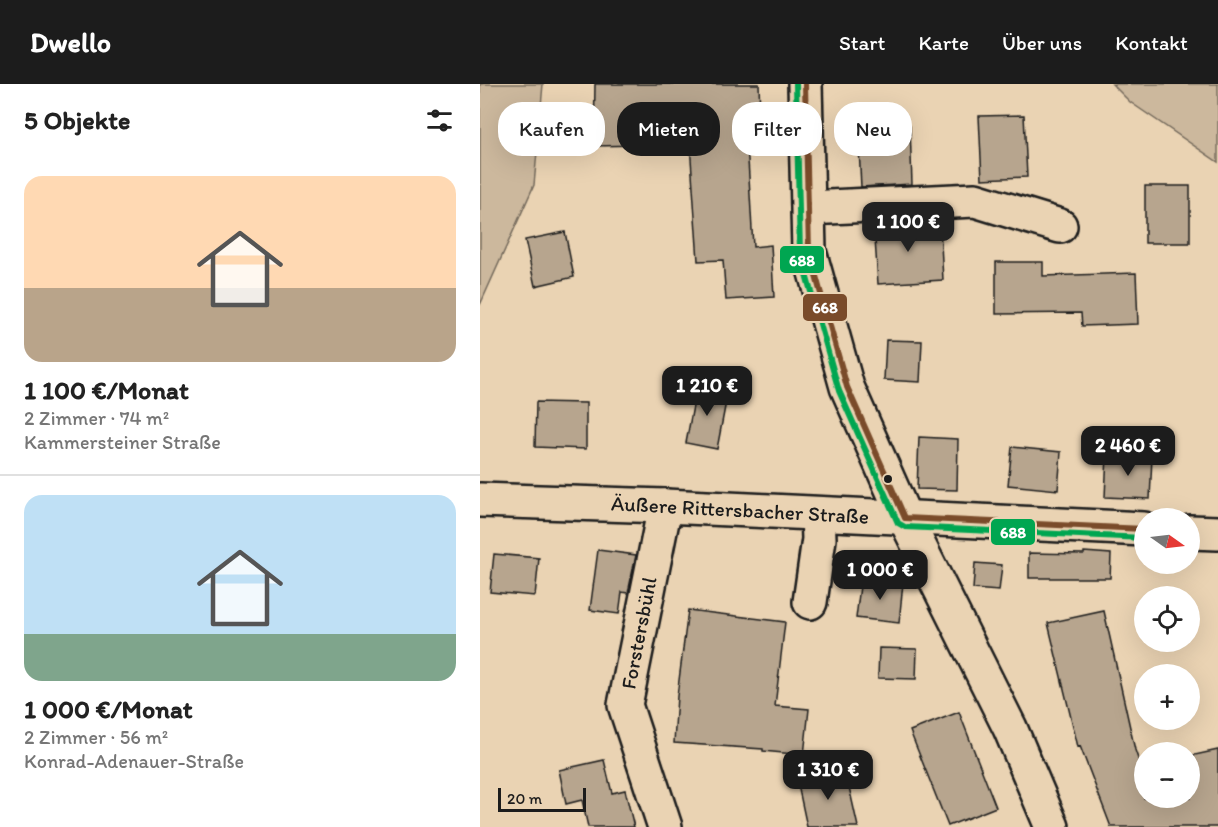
<!DOCTYPE html>
<html lang="de">
<head>
<meta charset="utf-8">
<style>
  :root { --surface:#fff; --page:#f6f6f6; --text:#222; --muted:#767676; --line:#e0e0e0; --accent:#1c1c1c }
  body { margin:0; font-family:Itim,sans-serif; background:var(--page); color:var(--text); height:100vh; display:flex; flex-direction:column; font-size:22px; white-space:nowrap }
  * { box-sizing:border-box; margin:0 }
  p { font-size:20px; color:var(--muted) }
  .icon { flex:none; width:33px; height:33px; fill:none; stroke:currentColor; stroke-width:2; stroke-linecap:round; stroke-linejoin:round }
  .map { position:relative; flex:1; overflow:hidden }
  .side { display:flex; flex-direction:column; background:var(--surface); width:480px }
  .side>* { flex:none }
  .guide { position:absolute; left:18px; top:18px; width:570px; height:54px; display:flex; gap:12px }
  .needle { width:39px; rotate:104deg }
  .fabs { position:absolute; left:654px; top:424px; display:grid; gap:12px }
  .fabs a { display:grid; place-items:center; width:66px; height:66px; border-radius:50%; background:var(--surface); box-shadow:0 6px 24px #0002; font-size:30px }
  .scale { position:absolute; left:18px; bottom:15px; width:88px; box-sizing:border-box; padding-left:6px; border:3px solid #1c1c1c; border-top:0; font-size:16px; line-height:21px; white-space:nowrap; color:#1c1c1c; -webkit-text-stroke:4px #ead3b3; paint-order:stroke }
  .price { position:absolute; translate:-50% -51px; padding:0 14px; border-radius:12px; background:var(--accent); color:#fff; font-size:20px; line-height:39px; filter:drop-shadow(0 2px 3px #0008) }
  .price::after { content:''; position:absolute; left:50%; top:36px; width:18px; height:14px; margin-left:-9px; background:inherit; clip-path:polygon(0 0,100% 0,50% 100%) }
  .price.on { background:#222; color:#fff }
  ul { padding:0; list-style:none }
  li { display:grid; align-content:center; gap:12px; height:318px; padding:0 24px }
  li+li { border-top:2px solid var(--line) }
  li span { display:grid; place-items:center; height:186px; border-radius:18px; color:#555 }
  li>.icon { margin-inline-start:auto }
  span .icon { width:108px; height:108px; fill:#fffc; stroke-width:1 }
  li b { font-size:26px }
  h2 { display:flex; justify-content:space-between; align-items:center; height:72px; padding:0 24px; font-size:26px }
  .tag { padding:0 21px; border-radius:24px; background:var(--surface); box-shadow:0 6px 24px #0002; font-size:21px; line-height:54px }
  .tag.on { background:var(--accent); color:#fff }
  header { display:flex; align-items:center; gap:36px; box-sizing:border-box; height:84px; padding:0 30px; background:var(--accent); color:#fff }
  header strong { font-size:28px }
  nav { display:flex; gap:33px; margin-inline-start:auto; font-size:21px }
  main { display:flex; flex:1; min-height:0 }
  .map>svg:first-child { display:block }
  .green { fill:#ccb89d; stroke:#746a5c; stroke-width:1.5 }
  .building { fill:#b7a58e; stroke:#1c1c1c; stroke-width:1.5 }
  .lines { fill:none; stroke-linecap:round; stroke-linejoin:round }
  .minor-casing { stroke:#1c1c1c; stroke-width:38 }
  .major-casing { stroke:#1c1c1c; stroke-width:38 }
  .minor { stroke:#ead3b3; stroke-width:33 }
  .major { stroke:#ead3b3; stroke-width:33 }
  .bus-1-casing { stroke:#ead3b3; stroke-width:10 }
  .bus-2-casing { stroke:#ead3b3; stroke-width:10 }
  .bus-1 { stroke:#7a4b2a; stroke-width:6 }
  .bus-2 { stroke:#00a651; stroke-width:6 }
  .bus-dot { fill:#1c1c1c; stroke:#ead3b3; stroke-width:2 }
  .labels { text-anchor:middle; stroke-width:6; stroke-linejoin:round; paint-order:stroke }
  .street-label { font-size:21px; fill:#1c1c1c; stroke:#ead3b3 }
  .line-badge { stroke:#ead3b3; stroke-width:2 }
  .badge-label { font-size:16px; text-anchor:middle; font-weight:bold; fill:#fff }
</style>
</head>
<body>
<header>
<strong>Dwello</strong>
<nav><a>Start</a><a>Karte</a><a>Über uns</a><a>Kontakt</a></nav>
</header>
<main>
<section class="side">
<h2>5 Objekte<svg class="icon" aria-label="filters" viewBox="0 0 24 24"><path d="M4 7h16M4 17h16"/><circle cx="9" cy="7" r="2"/><circle cx="15" cy="17" r="2"/></svg></h2>
<ul>
<li><span style="background:linear-gradient(#ffd9b3 60%,#b9a48a 0)"><svg class="icon" aria-label="home" viewBox="0 0 24 24"><path d="M3 11l9-7 9 7M6 9v11h12V9"/></svg></span><div><b>1 100 €/Monat</b><p>2 Zimmer · 74 m²</p><p>Kammersteiner Straße</p></div></li>
<li><span style="background:linear-gradient(#bfe0f5 75%,#7fa58c 0)"><svg class="icon" aria-label="home" viewBox="0 0 24 24"><path d="M3 11l9-7 9 7M6 9v11h12V9"/></svg></span><div><b>1 000 €/Monat</b><p>2 Zimmer · 56 m²</p><p>Konrad-Adenauer-Straße</p></div></li>
</ul>
</section>
<div class="map">
<svg width="738" height="743" viewBox="0 0 738 743">
  <rect width="100%" height="100%" fill="#ead3b3"/>
  <filter id="ink" filterUnits="userSpaceOnUse"><feTurbulence type="fractalNoise" baseFrequency=".0167" numOctaves="2"/><feDisplacementMap in="SourceGraphic" scale="12" xChannelSelector="R" yChannelSelector="G"/><feConvolveMatrix kernelMatrix="1 2 1 2 8 2 1 2 1" color-interpolation-filters="sRGB"/></filter>
  <g filter="url(#ink)">
    <path class="green" d="M0,0H63L54,101L0,221Z
      M632,0H738V78L650,18Z"/>
    <path class="building" d="M115,0H279L281,58H267L273,163L291,161L294,213L246,216L243,176L218,177L210,60L114,62Z
      M544,31L547,93L502,95L499,32Z
      M430,42L432,100L381,103L378,44Z
      M665,102H710V159H665Z
      M434,138V143L460,142L463,196L398,200L394,140Z
      M85,148L94,193L55,202L45,156Z
      M516,178H563V192L656,189L658,240L602,242L601,229L516,230Z
      M406,256L442,257L440,298L404,296Z
      M217,301L248,307L237,365L206,359Z
      M56,318L106,319V365L55,363Z
      M439,353L478,355L477,406L437,405Z
      M532,363L581,368L578,406L528,401Z
      M627,371L672,373L670,415L625,413Z
      M118,466L156,471L148,509L142,508L139,530L110,526Z
      M604,468L631,470L630,494H549V469L604,470Z
      M14,470L59,474L55,512L10,508Z
      M495,479L522,481L519,507L493,505Z
      M381,494L423,499L419,539L376,534Z
      M208,526L305,538L295,622L329,625L324,671L283,667V665L194,659L197,612Z
      M624,527L655,666L664,692V714H710V672L738,666V743H631L600,662L598,663L568,539Z
      M399,564L437,565L436,595L398,594Z
      M479,628L516,723L468,742L430,647Z
      M124,676L132,709L145,706L154,743H108L102,716L86,720L79,686Z
      M365,685L378,743H327L317,696Z"/>
    <g class="lines">
      <g class="minor-casing">
        <path id="minor" d="M325,0L329,167L367,303L425,434L530,644L572,743
          M328,124L495,116L580,142
          M185,422L145,621L185,743
          M330,518L339,455L338,430"/>
      </g>
      <g class="major-casing">
        <path id="major" d="M0,416L185,422L664,445
          M710,448L738,449"/>
      </g>
      <use href="#minor" class="minor"/>
      <use href="#major" class="major"/>
      <g class="bus-1-casing">
        <path id="bus-1" d="M325,0L329,167L367,303L425,434
          M425,434L664,445"/>
      </g>
      <g class="bus-2-casing">
        <path id="bus-2" d="M316,0L320,169L359,307L418,439L425,443L664,454"/>
      </g>
      <use href="#bus-1" class="bus-1"/>
      <use href="#bus-2" class="bus-2"/>
    </g>
  </g>
  <circle class="bus-dot" cx="408" cy="395" r="5"/>
  <g class="labels">
    <g class="street-label">
      <text transform="translate(260 426) rotate(3)" y="7">Äußere Rittersbacher Straße</text>
      <text transform="translate(159 549) rotate(-79)" y="7">Forstersbühl</text>
    </g>
  </g>
  <g class="line-badge">
    <rect x="299" y="161" width="46" height="29" rx="6" fill="#00a651"/>
    <rect x="322" y="209" width="46" height="29" rx="6" fill="#7a4b2a"/>
    <rect x="510" y="434" width="46" height="28" rx="6" fill="#00a651"/>
  </g>
  <g class="badge-label">
    <text x="322" y="182">688</text>
    <text x="345" y="229">668</text>
    <text x="533" y="454">688</text>
  </g>
</svg>
<div class="fabs">
<a><svg class="needle" viewBox="-14 -14 28 28"><path d="M0-13l5 13h-10z" fill="#e53935"/><path d="M0 13l5-13h-10z" fill="#767676"/></svg></a>
<a><svg class="icon" aria-label="locate" viewBox="0 0 24 24"><circle cx="12" cy="12" r="6"/><path d="M12 2v4M12 18v4M2 12h4M18 12h4"/></svg></a>
<a>+</a>
<a>−</a>
</div>
<div class="scale">20 m</div>
<b class="price on" style="left:428px;top:169px">1 100 €</b>
<b class="price" style="left:227px;top:333px">1 210 €</b>
<b class="price" style="left:648px;top:393px">2 460 €</b>
<b class="price" style="left:400px;top:517px">1 000 €</b>
<b class="price" style="left:348px;top:717px">1 310 €</b>
<div class="guide">
<a class="tag">Kaufen</a>
<a class="tag on">Mieten</a>
<a class="tag">Filter</a>
<a class="tag">Neu</a>
</div>
</div>
</main>
</body>
</html>
